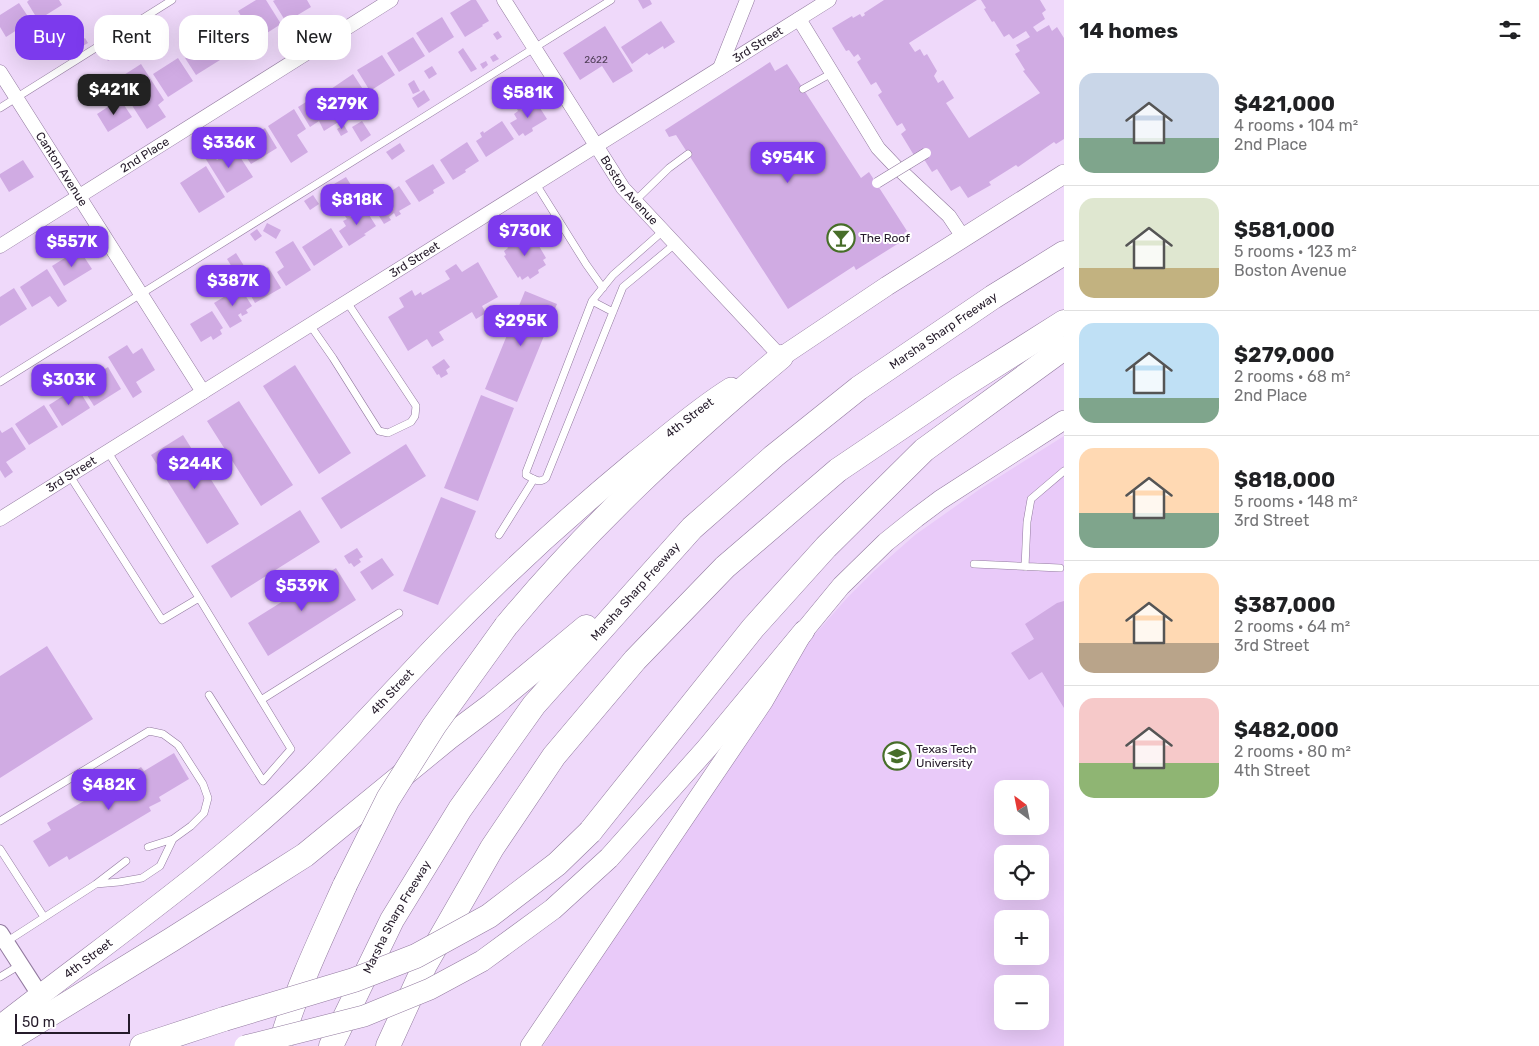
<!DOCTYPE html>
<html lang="en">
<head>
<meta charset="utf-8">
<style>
  :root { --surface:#fff; --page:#f2f2f2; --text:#202124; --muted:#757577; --line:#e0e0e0; --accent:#7c3aed }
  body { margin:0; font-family:Rubik,sans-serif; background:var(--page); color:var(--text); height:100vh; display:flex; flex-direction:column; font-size:19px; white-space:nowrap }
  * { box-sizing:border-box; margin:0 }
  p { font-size:16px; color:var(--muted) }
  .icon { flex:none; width:28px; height:28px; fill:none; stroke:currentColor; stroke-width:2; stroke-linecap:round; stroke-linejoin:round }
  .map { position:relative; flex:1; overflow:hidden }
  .panel { display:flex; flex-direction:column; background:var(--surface); width:475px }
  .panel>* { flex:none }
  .hud { position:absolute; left:15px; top:15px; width:475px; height:45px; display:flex; gap:10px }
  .needle { width:32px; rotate:328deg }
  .fabs { position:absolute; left:994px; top:780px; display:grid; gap:10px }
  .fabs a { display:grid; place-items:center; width:55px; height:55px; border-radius:10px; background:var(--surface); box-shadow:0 5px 20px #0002; font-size:25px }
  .scale { position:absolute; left:15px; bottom:12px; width:115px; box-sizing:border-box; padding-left:5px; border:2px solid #251b2a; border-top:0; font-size:14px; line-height:18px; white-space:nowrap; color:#251b2a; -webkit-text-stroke:4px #fff; paint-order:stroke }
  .price { position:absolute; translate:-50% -42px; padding:0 11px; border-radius:10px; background:var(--accent); color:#fff; font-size:16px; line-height:32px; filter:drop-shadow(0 1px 2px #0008) }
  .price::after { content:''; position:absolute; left:50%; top:30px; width:15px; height:11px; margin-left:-8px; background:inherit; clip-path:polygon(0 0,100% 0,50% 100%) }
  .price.current { background:#222; color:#fff }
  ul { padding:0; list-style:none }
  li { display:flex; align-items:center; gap:15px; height:125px; padding:0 15px }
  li+li { border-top:1px solid var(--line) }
  li span { display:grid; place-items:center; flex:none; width:140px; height:100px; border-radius:15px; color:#555 }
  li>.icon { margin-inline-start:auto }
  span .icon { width:60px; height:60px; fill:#fffc; stroke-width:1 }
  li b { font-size:21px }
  h2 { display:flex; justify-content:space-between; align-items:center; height:60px; padding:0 15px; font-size:21px }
  .tag { padding:0 18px; border-radius:15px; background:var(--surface); box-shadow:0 5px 20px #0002; font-size:18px; line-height:45px }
  .tag.current { background:var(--accent); color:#fff }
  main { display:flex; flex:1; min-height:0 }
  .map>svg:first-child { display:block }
  .built { fill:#e9caf9; fill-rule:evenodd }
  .building { fill:#d0abe3 }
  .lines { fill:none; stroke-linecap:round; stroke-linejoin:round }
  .service-casing { stroke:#927a9f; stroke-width:8 }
  .minor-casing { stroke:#927a9f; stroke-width:15 }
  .tertiary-casing { stroke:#927a9f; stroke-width:18 }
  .secondary-casing { stroke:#927a9f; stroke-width:20 }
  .primary-casing { stroke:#927a9f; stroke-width:22 }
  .motorway-casing { stroke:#927a9f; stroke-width:25 }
  .service { stroke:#fff; stroke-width:7 }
  .minor { stroke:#fff; stroke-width:14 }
  .tertiary { stroke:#fff; stroke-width:16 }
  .secondary { stroke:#fff; stroke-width:19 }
  .primary { stroke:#fff; stroke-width:21 }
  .motorway { stroke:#fff; stroke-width:24 }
  .pedestrian-bridge-casing { stroke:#927a9f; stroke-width:11; stroke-linecap:butt }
  .primary-bridge-casing { stroke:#927a9f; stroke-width:22; stroke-linecap:butt }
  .motorway-bridge-casing { stroke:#927a9f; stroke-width:25; stroke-linecap:butt }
  .pedestrian-bridge { stroke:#fff; stroke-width:10 }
  .primary-bridge { stroke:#fff; stroke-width:21 }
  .motorway-bridge { stroke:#fff; stroke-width:24 }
  .labels { text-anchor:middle; stroke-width:4; stroke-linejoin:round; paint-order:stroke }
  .number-label { font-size:10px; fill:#503f58 }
  .street-label { font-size:12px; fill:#251b2a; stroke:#fff }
  .poi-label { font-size:12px; fill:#251b2a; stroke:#fff; text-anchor:start }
</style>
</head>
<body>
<main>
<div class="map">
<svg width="1064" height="1046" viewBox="0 0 1064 1046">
  <rect width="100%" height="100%" fill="#efd9fa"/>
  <path class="built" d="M1064,436V1046H543L792,664L816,633L847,598L874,571L915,535L980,489ZM1002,789H1040V826H1002ZM1002,854H1040V891H1002ZM1002,919H1040V956H1002ZM1002,984H1040V1021H1002Z"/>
  <path class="building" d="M29,0H59L62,5L38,20L27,2Z
    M256,0H266L281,24L256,40L238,11Z
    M275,0H307L311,7L286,22L273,1Z
    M471,0H476L489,21L482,25L483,26L465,37L450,13Z
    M638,0H650L652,4L643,9Z
    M884,0H977L909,43L915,52L920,49L924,56L927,54L937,71L934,76L938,83L943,80L954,98L946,103L969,138L1040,93L1023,71L1025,70L1015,54L1020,51L1016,45L1030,37L1026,31L1013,39L1009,34L1004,37L994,21L992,22L984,9L986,8L981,0H1040L1046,10L1042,13L1045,19L1033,27L1037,32L1049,25L1052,31L1057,27L1064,38V139L1056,144L1054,142L1018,167L1016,165L989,182L991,185L968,198L960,186L951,191L937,169L932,172L922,156L915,157L901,134L906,130L902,123L897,126L878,95L882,92L876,82L871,85L857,62L861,59L858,54L854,57L849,50L846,51L832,28L852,16L853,18L860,14L862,17L865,15L864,13Z
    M19,3L31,21L6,37L0,27V15Z
    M442,17L454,37L429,53L416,33Z
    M661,21L675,42L664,49L663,46L649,55L647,53L632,64L621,47Z
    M239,25L250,42L226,57L215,40Z
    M605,26L633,71L613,83L602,66L580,80L563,53Z
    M498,31L502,37L497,40L493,34Z
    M413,37L425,56L399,72L387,53Z
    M85,38L88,43L81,47L78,43Z
    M209,43L220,60L196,75L185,58Z
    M113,47L118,55L108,61L103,53Z
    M43,48L47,55L42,59L37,52Z
    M463,48L477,69L471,72L458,52Z
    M495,54L499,59L493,62L490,57Z
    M382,55L395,75L370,91L357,70Z
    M178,58L193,81L168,97L153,74Z
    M486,61L488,65L483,69L480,64Z
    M770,62L775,71L787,64L861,178L869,172L907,231L904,233L907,238L856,270L854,266L788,309L676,135L669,137L665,130Z
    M141,64L164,100L158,105L166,117L147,129L116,80Z
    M432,66L437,74L429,79L424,71Z
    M353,74L375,108L361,117L353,105L344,110L331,89Z
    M414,80L420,91L413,94L408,84Z
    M424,90L430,100L418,108L412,98Z
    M322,92L340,121L324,131L319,121L310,127L298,107Z
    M120,99L132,117L108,132L97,114Z
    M535,100L547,119L532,128L533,131L525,136L523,133L519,136L510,123L517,119L514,114L518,111L517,109L520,107L521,110Z
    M294,109L306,129L297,135L308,152L291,163L268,126Z
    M348,109L353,117L347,121L342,113Z
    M362,121L371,135L361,142L352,127Z
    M502,121L514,139L486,157L476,141L482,137L480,133L483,131L484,133Z
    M344,125L348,132L341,136L337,129Z
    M265,128L277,148L251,164L238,145Z
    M467,142L479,161L465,170L466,172L453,180L440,160Z
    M400,143L405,151L392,160L386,152Z
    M209,148L217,160L235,149L253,177L227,193L202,153Z
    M23,160L34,177L9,192L0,177V174Z
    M433,164L445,183L433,190L434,193L419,202L405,181Z
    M206,166L225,197L199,213L180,183Z
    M346,177L351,185L340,193L334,184Z
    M354,185L361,195L354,200L348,189Z
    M399,186L411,204L399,211L401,214L396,217L394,213L389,217L391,220L384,224L374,208L380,204L378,200Z
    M313,195L319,204L310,210L304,201Z
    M364,207L376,226L364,234L366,235L349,246L339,231L346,226L343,221L347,219L345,216L349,214L350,217Z
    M267,223L281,230L276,239L263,231Z
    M331,228L343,247L314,266L302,247Z
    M257,229L262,236L255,241L250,234Z
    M518,235L521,241L529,236L532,241L535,239L546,258L543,260L546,265L538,270L539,273L530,279L528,276L522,280L520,276L518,278L504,256L506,255L504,251L508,248L505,243Z
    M293,241L311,270L286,286L277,272L284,267L275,252Z
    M79,249L92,269L64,286L52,266Z
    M236,253L246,269L237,275L227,259Z
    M478,262L498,297L482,306L486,313L476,319L472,312L439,332L444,340L432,347L427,339L408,351L388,317L404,307L399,298L412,290L415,296L421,292L422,295L450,279L445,271L456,264L462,272Z
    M255,266L259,273L268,267L281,288L255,303L243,282L246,280L242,274Z
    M47,269L67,301L58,307L50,296L32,307L20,287Z
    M240,287L252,306L246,310L248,313L242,316L241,313L238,315L242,321L230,328L214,303Z
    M14,288L27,309L0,326V297Z
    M525,291L557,304L517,402L485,389Z
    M212,311L223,328L220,330L222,334L213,340L211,336L201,342L190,324Z
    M127,345L133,354L142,348L155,370L136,382L142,392L133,398L108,357Z
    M444,359L450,367L446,370L448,374L441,378L439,374L437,375L432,367Z
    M295,365L351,453L319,474L263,386Z
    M108,367L121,389L94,406L80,384Z
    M77,387L90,408L62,426L49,405Z
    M481,395L514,408L478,501L444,488Z
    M239,401L293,485L261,506L207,421Z
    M44,405L58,427L29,445L15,424Z
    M12,427L26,449L6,462L13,472L5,478L0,470V430L2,433Z
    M183,435L239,524L207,544L151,455Z
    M406,444L426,476L341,529L321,498Z
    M441,497L476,511L438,605L403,591Z
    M300,510L320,542L231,598L211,566Z
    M357,548L363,557L359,559L361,562L354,567L351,563L349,564L344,556Z
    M382,558L394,575L372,590L360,572Z
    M336,568L356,600L268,656L248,623Z
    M1064,601V708L1042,672L1029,680L1011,653L1034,639L1025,624L1057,603Z
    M47,646L93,719L0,778V676Z
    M174,753L189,779L159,797L161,801L149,807L151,811L69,860L67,856L49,867L33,841L51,830L47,823L141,767L144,771Z"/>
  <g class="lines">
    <g class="service-casing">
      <path id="service" d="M803,89L832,73
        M0,108L172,0
        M536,184L586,264L603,288
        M635,201L669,168L688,154
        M663,231L613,275L592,301L526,472V475C533,479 540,484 546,478L623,287L675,244
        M592,301L613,312
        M310,325L333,358L379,431L388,433L411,422L415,416L416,406L347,302
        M0,382L611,0
        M108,452L199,598
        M70,476L162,620L199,598L291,749L263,781L209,695
        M499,535L534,479
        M974,564L1060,568
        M1025,567L1027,522L1031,499L1064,471
        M261,700L399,613
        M0,821L149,731L163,734L178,745L203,784L208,798L204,813L191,826L173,839L160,866L142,878L119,882L96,884L6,942
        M148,847L173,839
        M0,849L44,917
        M96,884L126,861
        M0,977L20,965"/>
    </g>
    <g class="minor-casing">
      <g id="minor">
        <path id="s1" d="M504,0L623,188L781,357"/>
        <path d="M799,19L878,148L896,167"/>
        <path d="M720,68L747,0"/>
        <path id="s2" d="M0,72L203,392"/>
        <path d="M902,172L949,216L963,237"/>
        <path id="s3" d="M0,246L391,0"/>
        <path id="s4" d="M0,519L829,0"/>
      </g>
    </g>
    <g class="tertiary-casing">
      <path id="tertiary" d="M0,933L40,995"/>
    </g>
    <g class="secondary-casing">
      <path id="secondary" d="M781,357L887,286L1064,174
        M530,1046L763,702L804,631L841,586L886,542L916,518L940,500L1064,420"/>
    </g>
    <g class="primary-casing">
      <g id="primary">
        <path d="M609,858L707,748L804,631"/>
        <path id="s5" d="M0,1026C105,944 216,867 312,775C355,733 395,688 437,644C499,580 565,519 634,462C666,437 697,409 731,388"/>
      </g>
    </g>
    <g class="motorway-casing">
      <g id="motorway">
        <path d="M506,626C589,526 682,440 781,357"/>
        <path d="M590,832L753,628L826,547L924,450L1064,348"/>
        <path d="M0,1045L171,940L305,855L448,738L492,705L586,627"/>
        <path d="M142,1046L224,1019"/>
        <path d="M280,1046C296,990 321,938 345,885"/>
        <path id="s6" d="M331,1046L392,920L460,809L534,705L692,528L774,456L859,388L993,297L1064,253"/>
        <path d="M388,1046L425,965L492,848L554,756L635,660L725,567L838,470L958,389L1064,322"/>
      </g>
    </g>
    <use href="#service" class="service"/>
    <use href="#minor" class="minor"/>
    <use href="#tertiary" class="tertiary"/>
    <use href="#secondary" class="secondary"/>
    <use href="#primary" class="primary"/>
    <use href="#motorway" class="motorway"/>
    <g class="pedestrian-bridge-casing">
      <path id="pedestrian-bridge" d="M877,183L926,153"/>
    </g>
    <g class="primary-bridge-casing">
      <path id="primary-bridge" d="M245,1046L364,1016L430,989L482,961L553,909L609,858"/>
    </g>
    <g class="motorway-bridge-casing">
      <path id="motorway-bridge" d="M345,885L388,799L434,726L506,626
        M224,1019L354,980L416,956L489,916L557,864L590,832"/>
    </g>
    <use href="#pedestrian-bridge" class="pedestrian-bridge"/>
    <use href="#primary-bridge" class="primary-bridge"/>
    <use href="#motorway-bridge" class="motorway-bridge"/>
  </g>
  <defs>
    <g id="bar-ring" transform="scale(1.4375)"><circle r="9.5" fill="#fff" stroke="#476e29" stroke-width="1.5"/><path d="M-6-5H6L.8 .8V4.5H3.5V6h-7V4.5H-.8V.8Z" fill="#476e29"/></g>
    <g id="university-ring" transform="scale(1.4375)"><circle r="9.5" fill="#fff" stroke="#476e29" stroke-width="1.5"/><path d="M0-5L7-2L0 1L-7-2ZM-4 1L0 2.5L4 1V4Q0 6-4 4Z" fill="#476e29"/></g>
  </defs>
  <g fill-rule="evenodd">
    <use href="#bar-ring" x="841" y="238"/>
    <use href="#university-ring" x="897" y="756"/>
  </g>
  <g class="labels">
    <g class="number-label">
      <text x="596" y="63">2622</text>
    </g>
    <g class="street-label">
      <text dy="4" stroke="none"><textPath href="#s4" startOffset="894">3rd Street</textPath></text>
      <text dy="4" stroke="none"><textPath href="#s3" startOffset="171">2nd Place</textPath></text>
      <text dy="4" stroke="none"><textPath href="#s2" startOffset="115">Canton Avenue</textPath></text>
      <text dy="4" stroke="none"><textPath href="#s1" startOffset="228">Boston Avenue</textPath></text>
      <text dy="4" stroke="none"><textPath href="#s4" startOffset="489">3rd Street</textPath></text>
      <text dy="4" stroke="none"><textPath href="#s6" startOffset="955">Marsha Sharp Freeway</textPath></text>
      <text dy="4" stroke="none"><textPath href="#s5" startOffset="921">4th Street</textPath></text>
      <text dy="4" stroke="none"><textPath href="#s4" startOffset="84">3rd Street</textPath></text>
      <text dy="4" stroke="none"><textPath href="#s6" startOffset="550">Marsha Sharp Freeway</textPath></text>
      <text dy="4" stroke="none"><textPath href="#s5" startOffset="516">4th Street</textPath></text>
      <text dy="4" stroke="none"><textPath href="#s6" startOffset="145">Marsha Sharp Freeway</textPath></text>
      <text dy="4" stroke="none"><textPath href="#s5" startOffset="111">4th Street</textPath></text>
    </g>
    <g class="poi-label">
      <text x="860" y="242">The Roof</text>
      <text x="916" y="753">Texas Tech<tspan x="916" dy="14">University</tspan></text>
    </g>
  </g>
</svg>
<div class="fabs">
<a><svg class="needle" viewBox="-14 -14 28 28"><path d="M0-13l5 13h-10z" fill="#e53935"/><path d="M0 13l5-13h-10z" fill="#757577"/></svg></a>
<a><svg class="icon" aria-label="locate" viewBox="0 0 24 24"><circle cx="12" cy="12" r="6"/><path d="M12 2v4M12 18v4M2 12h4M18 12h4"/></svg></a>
<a>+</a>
<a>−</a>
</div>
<div class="scale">50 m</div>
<b class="price current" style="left:114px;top:116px">$421K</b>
<b class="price" style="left:528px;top:119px">$581K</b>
<b class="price" style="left:342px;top:130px">$279K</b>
<b class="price" style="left:229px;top:169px">$336K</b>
<b class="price" style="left:788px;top:184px">$954K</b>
<b class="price" style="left:357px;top:226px">$818K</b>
<b class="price" style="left:525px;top:257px">$730K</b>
<b class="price" style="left:72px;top:268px">$557K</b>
<b class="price" style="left:233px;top:307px">$387K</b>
<b class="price" style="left:521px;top:347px">$295K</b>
<b class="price" style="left:69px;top:406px">$303K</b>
<b class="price" style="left:195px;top:490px">$244K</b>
<b class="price" style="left:302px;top:612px">$539K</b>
<b class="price" style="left:109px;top:811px">$482K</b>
<div class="hud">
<a class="tag current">Buy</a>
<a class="tag">Rent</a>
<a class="tag">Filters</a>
<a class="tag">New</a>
</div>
</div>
<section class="panel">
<h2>14 homes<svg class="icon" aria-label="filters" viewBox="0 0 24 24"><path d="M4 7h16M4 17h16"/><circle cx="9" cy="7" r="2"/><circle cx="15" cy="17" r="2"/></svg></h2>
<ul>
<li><span style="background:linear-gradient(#c9d6e8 65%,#7fa58c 0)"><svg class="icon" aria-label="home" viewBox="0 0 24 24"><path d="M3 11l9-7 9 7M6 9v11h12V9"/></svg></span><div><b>$421,000</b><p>4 rooms · 104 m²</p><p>2nd Place</p></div></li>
<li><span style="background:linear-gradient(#dfe7d0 70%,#c2b280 0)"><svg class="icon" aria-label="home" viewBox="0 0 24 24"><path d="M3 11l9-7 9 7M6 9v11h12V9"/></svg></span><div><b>$581,000</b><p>5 rooms · 123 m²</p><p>Boston Avenue</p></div></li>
<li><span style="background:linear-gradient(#bfe0f5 75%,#7fa58c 0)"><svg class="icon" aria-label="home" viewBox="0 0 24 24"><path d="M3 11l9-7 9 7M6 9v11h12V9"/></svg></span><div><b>$279,000</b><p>2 rooms · 68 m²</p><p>2nd Place</p></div></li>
<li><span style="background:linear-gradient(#ffd9b3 65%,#7fa58c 0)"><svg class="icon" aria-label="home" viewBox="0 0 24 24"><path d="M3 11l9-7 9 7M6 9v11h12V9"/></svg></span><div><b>$818,000</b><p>5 rooms · 148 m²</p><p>3rd Street</p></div></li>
<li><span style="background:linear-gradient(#ffd9b3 70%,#b9a48a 0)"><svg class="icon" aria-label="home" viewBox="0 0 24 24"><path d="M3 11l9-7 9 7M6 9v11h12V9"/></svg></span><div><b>$387,000</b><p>2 rooms · 64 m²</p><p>3rd Street</p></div></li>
<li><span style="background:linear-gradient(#f6c9c9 65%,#8fb573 0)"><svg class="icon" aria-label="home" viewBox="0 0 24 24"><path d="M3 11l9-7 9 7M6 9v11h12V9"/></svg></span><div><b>$482,000</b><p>2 rooms · 80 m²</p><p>4th Street</p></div></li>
</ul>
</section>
</main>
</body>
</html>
